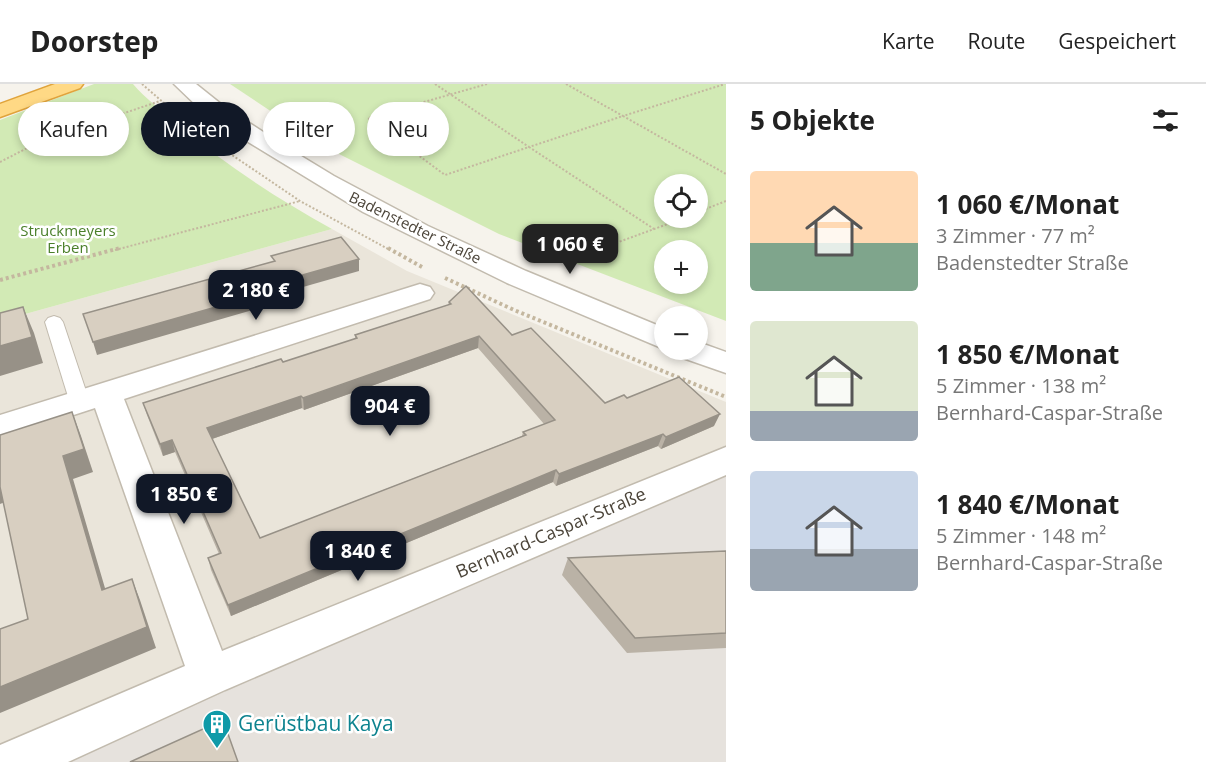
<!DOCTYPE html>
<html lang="de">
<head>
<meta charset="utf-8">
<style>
  :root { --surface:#fff; --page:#f6f6f6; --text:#222; --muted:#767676; --line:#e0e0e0; --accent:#111827 }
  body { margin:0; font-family:"Open Sans",sans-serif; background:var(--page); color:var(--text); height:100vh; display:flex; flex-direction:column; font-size:22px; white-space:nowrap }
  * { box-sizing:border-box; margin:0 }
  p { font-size:20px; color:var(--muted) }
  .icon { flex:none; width:33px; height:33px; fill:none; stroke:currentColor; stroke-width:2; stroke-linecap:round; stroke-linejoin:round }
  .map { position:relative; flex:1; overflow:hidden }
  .panel { display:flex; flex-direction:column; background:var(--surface); width:480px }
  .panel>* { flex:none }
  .guide { position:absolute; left:18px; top:18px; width:570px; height:54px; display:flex; gap:12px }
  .buttons { position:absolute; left:654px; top:90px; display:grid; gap:12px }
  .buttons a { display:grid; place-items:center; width:54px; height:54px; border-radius:50%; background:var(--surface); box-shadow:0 3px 9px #0003; font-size:30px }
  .price { position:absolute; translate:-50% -51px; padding:0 14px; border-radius:12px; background:var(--accent); color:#fff; font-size:20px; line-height:39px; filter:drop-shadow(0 2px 3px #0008) }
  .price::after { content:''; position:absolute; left:50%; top:36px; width:18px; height:14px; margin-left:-9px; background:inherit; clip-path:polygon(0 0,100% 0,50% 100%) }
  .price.current { background:#222; color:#fff }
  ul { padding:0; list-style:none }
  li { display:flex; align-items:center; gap:18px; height:150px; padding:0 24px }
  li span { display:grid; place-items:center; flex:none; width:168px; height:120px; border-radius:6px; color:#555 }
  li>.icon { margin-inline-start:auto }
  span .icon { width:72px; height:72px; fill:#fffc; stroke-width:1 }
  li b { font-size:26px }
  h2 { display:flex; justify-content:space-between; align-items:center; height:72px; padding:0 24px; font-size:26px }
  .pill { padding:0 21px; border-radius:27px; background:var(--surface); box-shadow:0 3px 9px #0003; font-size:21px; line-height:54px }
  .pill.current { background:var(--accent); color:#fff }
  header { display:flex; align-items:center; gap:36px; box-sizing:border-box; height:84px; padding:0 30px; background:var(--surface); border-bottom:2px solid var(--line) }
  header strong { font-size:28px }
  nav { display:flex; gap:33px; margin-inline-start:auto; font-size:21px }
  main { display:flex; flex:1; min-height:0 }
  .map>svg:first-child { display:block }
  .residential { fill:#eae5da }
  .industrial { fill:#e6e2dd }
  .green { fill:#d2eab5; fill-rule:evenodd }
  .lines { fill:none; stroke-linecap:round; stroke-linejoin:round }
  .service-casing { stroke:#c2bbae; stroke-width:2 }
  .minor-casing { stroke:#c2bbae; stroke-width:3 }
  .tertiary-casing { stroke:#c2bbae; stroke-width:3 }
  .trunk-casing { stroke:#e0a43c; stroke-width:3 }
  .path-far1 { stroke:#c4b79f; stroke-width:2; stroke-dasharray:2 2; stroke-linecap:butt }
  .path { stroke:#c4b79f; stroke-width:4; stroke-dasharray:3 3; stroke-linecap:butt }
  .service { fill:#fff; fill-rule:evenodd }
  .minor { fill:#fff; fill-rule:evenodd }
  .tertiary { fill:#fff; fill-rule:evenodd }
  .trunk { fill:#ffd985; fill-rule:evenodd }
  .wall { fill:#bab2a6; fill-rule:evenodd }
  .shaded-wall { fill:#979187 }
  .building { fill:#d8cfc1; stroke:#979187; stroke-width:1.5; fill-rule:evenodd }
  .labels { text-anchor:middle; stroke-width:5; stroke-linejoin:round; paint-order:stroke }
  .far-street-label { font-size:15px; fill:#4b4439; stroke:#fff }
  .far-park-label { font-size:15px; fill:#4a7f2a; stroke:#fff }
  .street-label { font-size:18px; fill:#4b4439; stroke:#fff }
  .near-culture-label { font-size:21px; fill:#0d838f; stroke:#fff; text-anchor:start }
</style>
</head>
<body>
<header>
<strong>Doorstep</strong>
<nav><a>Karte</a><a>Route</a><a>Gespeichert</a></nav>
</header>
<main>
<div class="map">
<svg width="726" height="678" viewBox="0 0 726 678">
  <rect width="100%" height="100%" fill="#f6f3ec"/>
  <path class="residential" d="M332,145L407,187L726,318V376L0,678V237Z"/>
  <path class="industrial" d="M726,376V678H15Z"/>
  <path class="green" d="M94,0H133C145,14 161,26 175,38C224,80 276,114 332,145L0,237V36Z
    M230,0H726V237L499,150L323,62ZM698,100V134H664V100ZM664,166H698V200H664Z"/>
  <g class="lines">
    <g class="service-casing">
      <path id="service" d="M54,232L60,234L63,238L90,319L87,324L80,326L73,324L70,319L45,238L48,234Z"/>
    </g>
    <g class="minor-casing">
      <path id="minor" d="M420,200L430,203L434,209L430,215L124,315L222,567L726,363V391L225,606L68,678H0V661L185,582L95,324L0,355V331Z"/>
    </g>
    <g class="tertiary-casing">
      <path id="tertiary" d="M174,0H196L226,24L288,64L334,92L428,142L526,187L664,244V265L507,199L363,128L235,50L199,24Z
        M698,258L726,268V289L680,273L676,266H698Z"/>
    </g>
    <g class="trunk-casing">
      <path id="trunk" d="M55,0H83L80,4L0,33V20Z"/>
    </g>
    <path class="path-far1" d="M142,0L180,33
      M435,0L529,63L623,32L726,90
      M487,0L368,34L445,91L529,63L654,145
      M566,0L623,32L725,0
      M200,49L216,60
      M229,69L300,117L390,166
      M0,78L39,58L160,17
      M698,128L726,117
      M616,159L684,134
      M115,166L300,117"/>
    <path class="path" d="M388,164L422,183
      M445,194L514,226L726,313
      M0,196L120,164"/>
    <use href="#service" class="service"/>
    <use href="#minor" class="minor"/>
    <use href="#tertiary" class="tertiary"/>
    <use href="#trunk" class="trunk"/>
  </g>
  <path class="wall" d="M449,218L512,251L605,319L627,314L714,342L661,365L658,362L556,402L553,398L231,532L211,486L208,474L219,470L175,368L163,372L147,331L143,319L283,278L355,255V251L448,221ZM478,264L544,340L523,348L522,352L260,454L212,355L302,324L304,326Z
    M726,467V564L627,569L562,491L568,474Z"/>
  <path class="shaded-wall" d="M359,175V187L296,205L297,213L97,271L93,258L292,194Z
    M23,223L34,249L43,279L0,292V262Z
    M479,252L478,264L304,326L303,314Z
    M301,312L302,324L209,356L207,344Z
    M72,328L81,352L93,388L73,395L112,528L102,506L63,372Z
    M720,330L714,342L661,365L666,353Z
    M663,350L658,362L556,402L559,390Z
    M172,356L175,368L163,372L160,360Z
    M556,386L553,398L231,532L228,521Z
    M0,397L10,416L0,420Z
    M132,495L140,516L156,564L0,629V603Z"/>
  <path class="building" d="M341,153L359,175L292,194L296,200L93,258L83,230L275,177L271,172Z
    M466,202L512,251L531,244L605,319L624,311L627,314L679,293L720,330L666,353L663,350L559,390L556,386L228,521L208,474L221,469L172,356L160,360L143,319L281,275L283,278L357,254L355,251L451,220L449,218ZM479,252L555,336L523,348L526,351L260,454L207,344L301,312L303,314Z
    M23,223L32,253L0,262V229Z
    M72,328L84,365L63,372L102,506L132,495L147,543L0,603V545L28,535L0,403V351Z
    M726,467V549L635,554L568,474Z
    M223,636L238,678H130Z"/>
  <defs>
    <g id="building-pin" transform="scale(1.5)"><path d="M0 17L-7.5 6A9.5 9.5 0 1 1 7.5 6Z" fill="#0f9aa8" stroke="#fff"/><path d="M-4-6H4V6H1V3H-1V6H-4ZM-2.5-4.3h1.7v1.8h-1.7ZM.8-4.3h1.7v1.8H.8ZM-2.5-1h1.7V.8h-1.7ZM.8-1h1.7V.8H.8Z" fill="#fff"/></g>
  </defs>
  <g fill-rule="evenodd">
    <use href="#building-pin" x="217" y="640"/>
  </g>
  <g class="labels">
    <g class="far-street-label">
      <text transform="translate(415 144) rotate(26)" y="5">Badenstedter Straße</text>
    </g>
    <g class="far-park-label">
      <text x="68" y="152">Struckmeyers<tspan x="68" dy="17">Erben</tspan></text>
    </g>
    <g class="street-label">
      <text transform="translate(551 449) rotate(-23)" y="6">Bernhard-Caspar-Straße</text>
    </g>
    <g class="near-culture-label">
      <text x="238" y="647">Gerüstbau Kaya</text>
    </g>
  </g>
</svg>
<div class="buttons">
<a><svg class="icon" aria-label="locate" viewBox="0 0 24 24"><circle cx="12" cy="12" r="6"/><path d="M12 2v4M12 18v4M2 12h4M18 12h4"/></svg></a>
<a>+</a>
<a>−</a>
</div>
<b class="price current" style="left:570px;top:191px">1 060 €</b>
<b class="price" style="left:256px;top:237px">2 180 €</b>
<b class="price" style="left:390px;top:353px">904 €</b>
<b class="price" style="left:184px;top:441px">1 850 €</b>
<b class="price" style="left:358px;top:498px">1 840 €</b>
<div class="guide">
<a class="pill">Kaufen</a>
<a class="pill current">Mieten</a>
<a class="pill">Filter</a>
<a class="pill">Neu</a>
</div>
</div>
<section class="panel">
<h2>5 Objekte<svg class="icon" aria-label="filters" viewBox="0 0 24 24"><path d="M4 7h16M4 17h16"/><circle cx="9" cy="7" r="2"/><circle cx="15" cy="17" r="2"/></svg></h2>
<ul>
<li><span style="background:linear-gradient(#ffd9b3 60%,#7fa58c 0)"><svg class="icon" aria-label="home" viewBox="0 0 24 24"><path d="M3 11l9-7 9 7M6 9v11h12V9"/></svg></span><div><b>1 060 €/Monat</b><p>3 Zimmer · 77 m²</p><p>Badenstedter Straße</p></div></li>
<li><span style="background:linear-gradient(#dfe7d0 75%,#9aa5b1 0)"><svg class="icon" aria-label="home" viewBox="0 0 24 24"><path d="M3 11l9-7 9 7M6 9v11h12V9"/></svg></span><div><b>1 850 €/Monat</b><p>5 Zimmer · 138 m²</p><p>Bernhard-Caspar-Straße</p></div></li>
<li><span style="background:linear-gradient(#c9d6e8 65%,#9aa5b1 0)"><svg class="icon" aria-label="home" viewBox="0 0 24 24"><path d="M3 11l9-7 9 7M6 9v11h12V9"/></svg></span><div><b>1 840 €/Monat</b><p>5 Zimmer · 148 m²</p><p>Bernhard-Caspar-Straße</p></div></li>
</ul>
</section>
</main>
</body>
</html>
